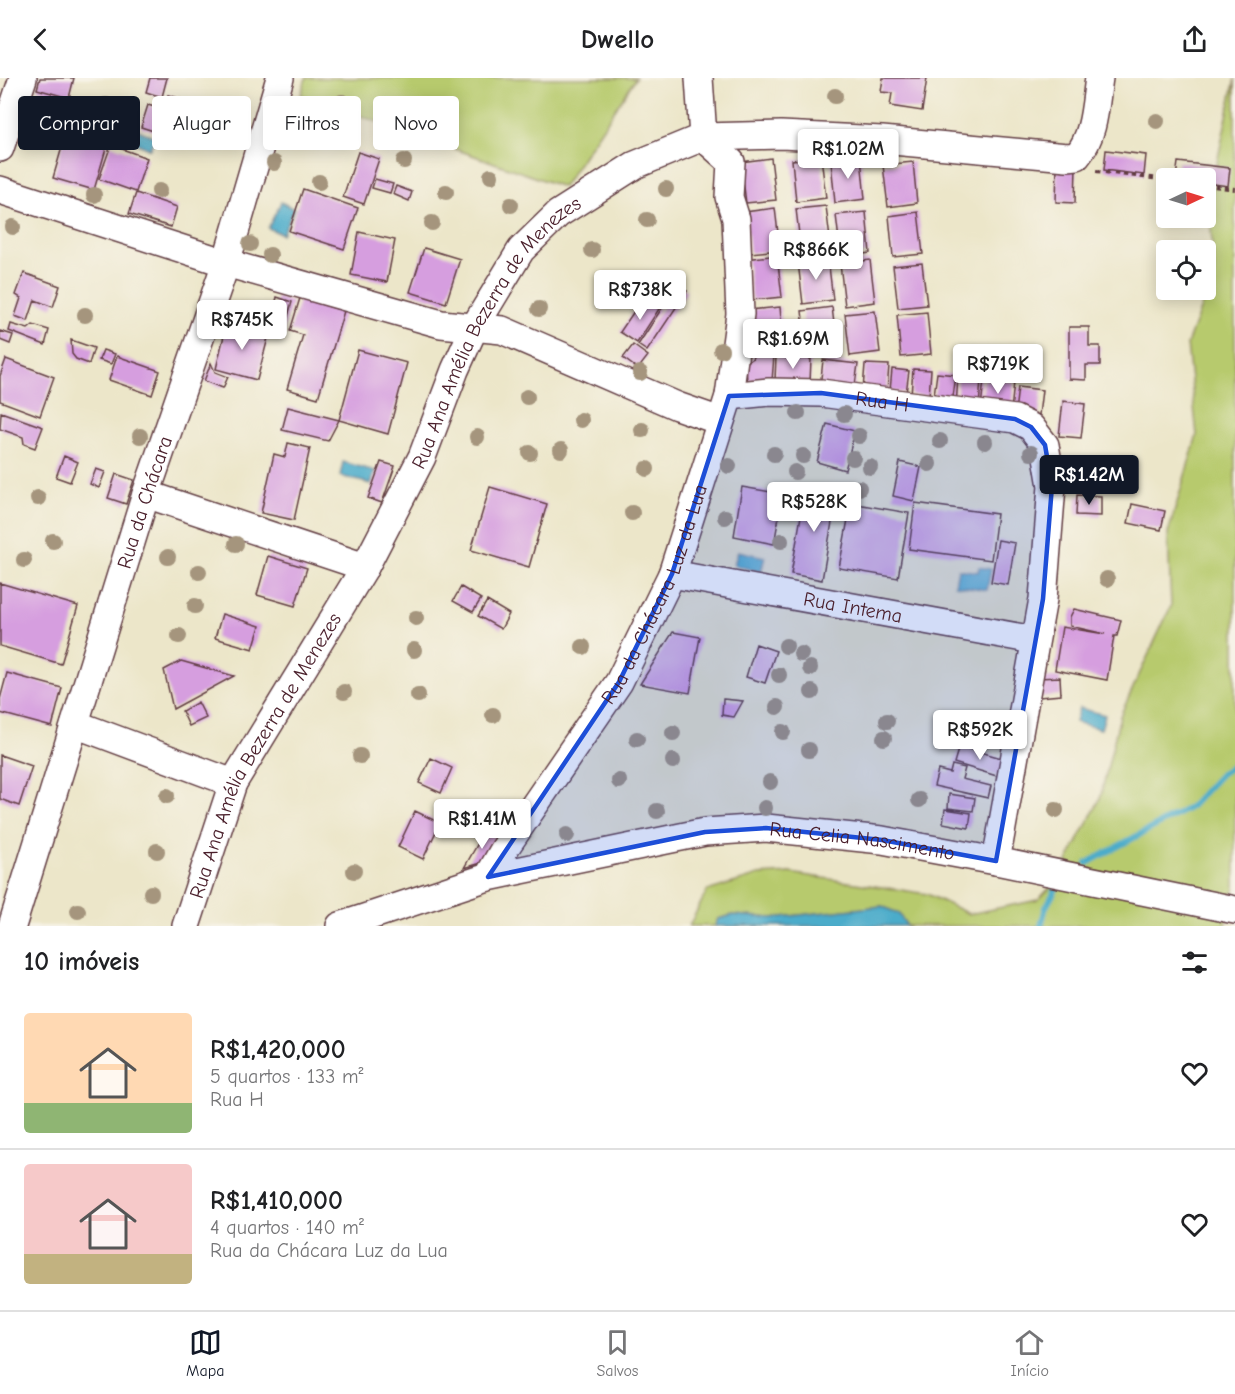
<!DOCTYPE html>
<html lang="pt">
<head>
<meta charset="utf-8">
<style>
  :root { --surface:#fff; --page:#f6f6f6; --text:#202124; --muted:#757577; --line:#e0e0e0; --accent:#111827 }
  body { margin:0; font-family:"Comic Neue",sans-serif; background:var(--page); color:var(--text); height:100vh; display:flex; flex-direction:column; font-size:22px; white-space:nowrap }
  * { box-sizing:border-box; margin:0 }
  p { font-size:20px; color:var(--muted) }
  .icon { flex:none; width:33px; height:33px; fill:none; stroke:currentColor; stroke-width:2; stroke-linecap:round; stroke-linejoin:round }
  .map { position:relative; height:848px; overflow:hidden }
  .side { display:flex; flex-direction:column; background:var(--surface); flex:1 }
  .side>* { flex:none }
  .banner { position:absolute; left:18px; top:18px; width:600px; height:54px; display:flex; gap:12px }
  .needle { width:39px; rotate:86deg }
  .fabs { position:absolute; left:1156px; top:90px; display:grid; gap:12px }
  .fabs a { display:grid; place-items:center; width:60px; height:60px; border-radius:6px; background:var(--surface); box-shadow:0 3px 15px #0003; font-size:30px }
  .price { position:absolute; translate:-50% -51px; padding:0 14px; border-radius:6px; background:#fff; color:#222; font-size:20px; line-height:39px; filter:drop-shadow(0 2px 3px #0008) }
  .price::after { content:''; position:absolute; left:50%; top:36px; width:18px; height:14px; margin-left:-9px; background:inherit; clip-path:polygon(0 0,100% 0,50% 100%) }
  .price.selected { background:var(--accent); color:#fff }
  ul { padding:0; list-style:none }
  li { display:flex; align-items:center; gap:18px; height:150px; padding:0 24px }
  li+li { border-top:2px solid var(--line) }
  li span { display:grid; place-items:center; flex:none; width:168px; height:120px; border-radius:6px; color:#555 }
  li>.icon { margin-inline-start:auto }
  span .icon { width:72px; height:72px; fill:#fffc; stroke-width:1 }
  li b { font-size:26px }
  h2 { display:flex; justify-content:space-between; align-items:center; height:72px; padding:0 24px; font-size:26px }
  .tag { padding:0 21px; border-radius:6px; background:var(--surface); box-shadow:0 3px 15px #0003; font-size:21px; line-height:54px }
  .tag.selected { background:var(--accent); color:#fff }
  header { display:flex; justify-content:space-between; align-items:center; height:78px; padding:0 24px; background:var(--surface); font-size:27px; font-weight:600 }
  .menu { display:flex; justify-content:space-around; align-items:center; height:84px; border-top:2px solid var(--line); background:var(--surface); font-size:16px; color:var(--muted) }
  .menu a { display:grid; justify-items:center; gap:3px }
  .menu .selected { color:var(--accent) }
  .map>svg:first-child { display:block }
  .green { fill:#b7ca6d; stroke:#80744c; stroke-width:1.5 }
  .water { fill:#4bacca; stroke:#4a667a; stroke-width:1.5 }
  .lines { fill:none; stroke-linecap:round; stroke-linejoin:round }
  .stream { stroke:#4bacca; stroke-width:6 }
  .building { fill:#d69edf }
  .minor-casing { stroke:#623d43; stroke-width:30 }
  .path { stroke:#623d43; stroke-width:4; stroke-dasharray:4.5 4.5; stroke-linecap:butt }
  .minor { stroke:#fff; stroke-width:27 }
  .tree { fill:#a5957d }
  .marked { fill:#1d4ed8; fill-opacity:0.2; stroke:#1d4ed8; stroke-width:4.5; stroke-linejoin:round }
  .labels { text-anchor:middle; stroke-width:4.5; stroke-linejoin:round; paint-order:stroke }
  .street-label { font-size:20px; fill:#4a1f2b; stroke:#f7f3e8 }
</style>
</head>
<body>
<header><svg class="icon" aria-label="back" viewBox="0 0 24 24"><path d="M15 5l-7 7 7 7"/></svg>Dwello<svg class="icon" aria-label="share" viewBox="0 0 24 24"><path d="M12 15V3M7 8l5-5 5 5M5 13v7h14v-7"/></svg></header>
<div class="map">
<svg width="1235" height="848" viewBox="0 0 1235 848">
  <rect width="100%" height="100%" fill="#f7f3e8"/>
  <filter id="ink" filterUnits="userSpaceOnUse"><feTurbulence type="fractalNoise" baseFrequency=".0167" numOctaves="2"/><feDisplacementMap in="SourceGraphic" scale="12" xChannelSelector="R" yChannelSelector="G"/><feConvolveMatrix kernelMatrix="1 2 1 2 8 2 1 2 1" color-interpolation-filters="sRGB"/></filter>
  <filter id="wash" filterUnits="userSpaceOnUse"><feTurbulence type="fractalNoise" baseFrequency=".008" numOctaves="4" result="noise"/><feDisplacementMap in="SourceGraphic" scale="24" xChannelSelector="R" yChannelSelector="G"/><feGaussianBlur stdDeviation="1.35" result="paint"/><feColorMatrix in="noise" values="0 0 0 0 0 0 0 0 0 0 0 0 0 0 0 0 0 1.4 0 .05"/><feComposite in="paint" operator="in"/></filter>
  <g filter="url(#wash)">
    <rect width="100%" height="100%" fill="#ece6c9"/>
    <path class="green" d="M306,0H636L563,109L301,17Z
      M1235,1V811L1231,818L1225,848H907L899,836L882,828L772,840L733,837L718,841L715,848H689L707,813L759,797L790,795L927,816L969,836L1038,822L1058,801L1100,721L1120,638L1171,528L1168,455L1197,357L1187,266L1214,195L1209,122Z"/>
    <path class="water" d="M131,49L155,59L150,71L126,61Z
      M281,124L294,131L282,156L268,150Z
      M343,384L375,393L371,406L340,398Z
      M738,473L765,479L761,494L734,487Z
      M979,489L991,491L987,512L955,507L958,491L978,494Z
      M1079,630L1105,637L1101,651L1075,644Z
      M882,828L899,836L907,848H715L718,841L733,837L772,840Z"/>
    <g class="lines">
      <path class="stream" d="M1087,785L1189,730L1222,695L1235,687
        M1041,848L1046,829L1056,811"/>
    </g>
    <g id="blocks">
      <path class="building" d="M40,0H74L69,20L37,11Z
        M150,0H167L162,19L146,14Z
        M883,0H927L922,33L890,28L892,15L881,14Z
        M168,17L246,40L242,54L164,31Z
        M148,27L174,35L166,57L141,49Z
        M69,45L110,57L94,112L53,100Z
        M111,67L147,80L136,114L99,101Z
        M1106,72L1146,77L1144,97L1104,92Z
        M358,74L379,81L364,126L343,119Z
        M821,79L826,120L796,124L792,82Z
        M771,80L776,122L746,125L741,84Z
        M861,80L865,121L835,125L831,83Z
        M913,84L917,125L888,129L883,87Z
        M1178,84L1230,90L1228,108L1206,105V100H1176Z
        M1057,87L1076,88L1075,125L1056,124Z
        M375,101L393,106L390,115L372,110Z
        M396,108L412,114L409,123L393,116Z
        M303,111L358,130L344,171L289,153Z
        M136,115L177,129L171,149L129,136Z
        M826,128L831,169L801,173L796,131Z
        M775,130L780,172L750,175L745,134Z
        M866,134L870,175L841,179L836,137Z
        M918,134L923,176L893,179L889,138Z
        M359,154L395,162L387,204L351,197Z
        M424,170L460,181L446,225L410,214Z
        M777,177L782,219L752,222L747,181Z
        M828,180L833,222L803,226L798,184Z
        M870,182L875,224L845,228L840,186Z
        M922,185L927,227L898,230L893,188Z
        M24,195L60,208L53,229L35,222L28,243L15,238L21,220L16,217Z
        M677,207L687,213L647,273L638,267Z
        M277,219L292,224L282,259L273,257L281,232L275,227Z
        M300,220L344,233L318,320L287,311L303,257L290,253Z
        M643,220L659,231L637,265L620,254Z
        M780,229L782,253L751,255L749,232Z
        M832,229L837,271L807,274L802,233Z
        M875,233L880,274L850,278L845,236Z
        M927,234L931,276L901,279L897,237Z
        M227,245L269,256L257,302L216,291Z
        M11,246L28,251L33,247L49,252L45,267L9,253Z
        M1069,249H1089V268H1100V287H1086V302L1069,301Z
        M0,253L13,257L10,266L0,262Z
        M71,262L94,270L89,286L76,281L72,276Z
        M633,267L648,278L638,291L623,280Z
        M103,272L115,276L111,286L99,282Z
        M358,272L407,285L388,356L339,342Z
        M754,276L774,277L772,303H747L746,285L752,281Z
        M117,278L160,293L152,317L109,302Z
        M776,279L811,281L810,304L775,302Z
        M6,281L54,299L40,338L0,323V298Z
        M823,282L858,286L854,314L820,310Z
        M211,285L215,294L228,299L223,310L204,303Z
        M865,286L889,287L887,314L863,312Z
        M892,291L909,293L906,315L890,313Z
        M913,291L931,292L929,318L911,317Z
        M937,295L956,297L953,319L934,317Z
        M958,299L981,300L979,330L956,328Z
        M984,301L1014,304L1011,333L981,330Z
        M1018,309L1042,312L1039,337L1015,334Z
        M1063,323L1085,326L1081,360L1059,358Z
        M288,329L339,342L328,363L282,352Z
        M1,334L43,349L35,370L24,366L23,359L0,351Z
        M827,346L855,353L845,392L817,384Z
        M288,365L310,370L294,442L261,435L274,376L285,379Z
        M64,378L78,384L70,404L56,399Z
        M381,384L395,388L382,425L368,420Z
        M900,384L921,389L914,423L893,418Z
        M96,391L105,394L99,410L90,406Z
        M116,396L134,402L126,426L108,420Z
        M490,409L547,426L529,489L471,472Z
        M742,409L783,416L774,466L734,458Z
        M806,409L837,415L822,502L791,496Z
        M1077,417L1101,418V438L1076,437Z
        M851,425L909,435L898,500L839,490Z
        M915,425L997,436L991,482L909,471Z
        M1132,426L1165,433L1161,452L1128,445Z
        M998,462L1015,465L1008,507L991,504Z
        M268,478L307,490L295,528L257,517Z
        M0,505L78,528L61,586L0,568Z
        M461,509L481,521L473,534L453,523Z
        M487,523L509,536L501,551L478,538Z
        M1074,531L1121,542L1117,558H1114L1107,602L1055,592L1062,549L1105,556L1070,548V539Z
        M222,536L260,548L253,571L215,560Z
        M673,554L700,559L690,615L640,606Z
        M756,566L776,573L765,605L746,599Z
        M181,583L234,598L173,631L164,592Z
        M7,595L62,610L52,649L0,635V621Z
        M1060,599L1061,617L1039,619L1038,600Z
        M723,621L743,623L734,639L722,637Z
        M198,624L206,640L189,648L182,633Z
        M959,668L1005,681L1000,699L954,685Z
        M0,677L32,688L19,728L0,721Z
        M431,680L452,690L441,715L419,705Z
        M952,687L965,690L962,701L991,708L988,720L934,708L938,692L950,695Z
        M949,716L975,720L973,733L948,730Z
        M945,731L971,735L969,750L943,745Z
        M415,733L440,745L423,781L398,769Z
        M485,753L498,761L485,784L464,790Z"/>
    </g>
  </g>
  <g filter="url(#ink)">
    <use href="#blocks" fill-opacity="0" stroke="#623d43" stroke-width="1.5"/>
    <g class="lines">
      <g class="minor-casing">
        <g id="minor">
          <path d="M699,0L703,59"/>
          <path d="M0,70L23,0"/>
          <path d="M0,112L226,185L441,246L502,252L677,328L720,343"/>
          <path id="s1" d="M729,318L769,314L821,315L1015,341L1031,349L1045,367L1052,408L1043,521L996,783"/>
          <path d="M146,416L365,489"/>
          <path id="s2" d="M672,496L1034,562"/>
          <path d="M75,646L233,705"/>
          <path id="s3" d="M488,799L705,754L766,750L882,762L996,783L1235,832"/>
          <path id="s4" d="M12,848L146,416L226,185L280,0"/>
          <path id="s5" d="M186,848L233,705L365,489L422,379L455,292L475,248L521,172L558,136L635,87L703,59L781,57L882,62L1067,79L1077,78C1095,57 1095,26 1099,0"/>
          <path id="s6" d="M340,848L488,799L503,773L619,604L672,496L729,318L740,236L736,141L729,119L731,84L703,59"/>
        </g>
      </g>
      <path class="path" d="M1096,93L1167,102
        M1206,107L1235,111"/>
      <use href="#minor" class="minor"/>
    </g>
    <g class="tree">
      <circle cx="835" cy="18" r="8"/>
      <circle cx="342" cy="24" r="8"/>
      <circle cx="106" cy="27" r="8"/>
      <circle cx="424" cy="36" r="8"/>
      <circle cx="1157" cy="43" r="8"/>
      <circle cx="26" cy="54" r="8"/>
      <circle cx="404" cy="83" r="8"/>
      <circle cx="274" cy="85" r="8"/>
      <circle cx="491" cy="98" r="8"/>
      <circle cx="319" cy="104" r="8"/>
      <circle cx="666" cy="111" r="8"/>
      <circle cx="159" cy="113" r="8"/>
      <circle cx="446" cy="114" r="8"/>
      <circle cx="94" cy="117" r="8"/>
      <circle cx="511" cy="127" r="8"/>
      <circle cx="647" cy="142" r="8"/>
      <circle cx="432" cy="145" r="8"/>
      <circle cx="13" cy="149" r="8"/>
      <circle cx="250" cy="166" r="8"/>
      <circle cx="592" cy="172" r="8"/>
      <circle cx="270" cy="177" r="8"/>
      <circle cx="539" cy="231" r="8"/>
      <circle cx="85" cy="237" r="8"/>
      <circle cx="721" cy="272" r="8"/>
      <circle cx="640" cy="295" r="8"/>
      <circle cx="527" cy="319" r="8"/>
      <circle cx="798" cy="335" r="8"/>
      <circle cx="844" cy="336" r="8"/>
      <circle cx="581" cy="342" r="8"/>
      <circle cx="642" cy="352" r="8"/>
      <circle cx="140" cy="358" r="8"/>
      <circle cx="859" cy="358" r="8"/>
      <circle cx="477" cy="359" r="8"/>
      <circle cx="940" cy="363" r="8"/>
      <circle cx="985" cy="364" r="8"/>
      <circle cx="561" cy="372" r="8"/>
      <circle cx="530" cy="375" r="8"/>
      <circle cx="1031" cy="375" r="8"/>
      <circle cx="774" cy="376" r="8"/>
      <circle cx="803" cy="378" r="8"/>
      <circle cx="853" cy="380" r="8"/>
      <circle cx="929" cy="386" r="8"/>
      <circle cx="729" cy="388" r="8"/>
      <circle cx="870" cy="389" r="8"/>
      <circle cx="647" cy="391" r="8"/>
      <circle cx="795" cy="394" r="8"/>
      <circle cx="859" cy="410" r="8"/>
      <circle cx="38" cy="420" r="8"/>
      <circle cx="632" cy="435" r="8"/>
      <circle cx="725" cy="439" r="8"/>
      <circle cx="53" cy="463" r="8"/>
      <circle cx="781" cy="463" r="8"/>
      <circle cx="236" cy="466" r="8"/>
      <circle cx="168" cy="479" r="8"/>
      <circle cx="24" cy="482" r="8"/>
      <circle cx="199" cy="494" r="8"/>
      <circle cx="1107" cy="501" r="8"/>
      <circle cx="195" cy="528" r="8"/>
      <circle cx="416" cy="540" r="8"/>
      <circle cx="179" cy="558" r="8"/>
      <circle cx="786" cy="568" r="8"/>
      <circle cx="583" cy="569" r="8"/>
      <circle cx="414" cy="572" r="8"/>
      <circle cx="801" cy="576" r="8"/>
      <circle cx="810" cy="590" r="8"/>
      <circle cx="779" cy="597" r="8"/>
      <circle cx="344" cy="614" r="8"/>
      <circle cx="812" cy="614" r="8"/>
      <circle cx="418" cy="617" r="8"/>
      <circle cx="777" cy="629" r="8"/>
      <circle cx="493" cy="637" r="8"/>
      <circle cx="887" cy="643" r="8"/>
      <circle cx="783" cy="654" r="8"/>
      <circle cx="673" cy="655" r="8"/>
      <circle cx="884" cy="660" r="8"/>
      <circle cx="637" cy="661" r="8"/>
      <circle cx="809" cy="672" r="8"/>
      <circle cx="360" cy="678" r="8"/>
      <circle cx="673" cy="683" r="8"/>
      <circle cx="619" cy="703" r="8"/>
      <circle cx="770" cy="704" r="8"/>
      <circle cx="167" cy="718" r="8"/>
      <circle cx="919" cy="722" r="8"/>
      <circle cx="765" cy="730" r="8"/>
      <circle cx="1056" cy="732" r="8"/>
      <circle cx="657" cy="733" r="8"/>
      <circle cx="567" cy="757" r="8"/>
      <circle cx="157" cy="773" r="8"/>
      <circle cx="354" cy="793" r="8"/>
      <circle cx="151" cy="815" r="8"/>
      <circle cx="78" cy="833" r="8"/>
    </g>
  </g>
  <path class="marked" d="M821,315L1015,341L1031,349L1045,367L1052,408L1043,521L996,783L882,762L766,750L705,754L488,799L619,604L672,496L729,318Z"/>
  <g class="labels">
    <g class="street-label">
      <text dy="7" stroke="none"><textPath href="#s5" startOffset="675">Rua Ana Amélia Bezerra de Menezes</textPath></text>
      <text dy="7" stroke="none"><textPath href="#s1" startOffset="154">Rua H</textPath></text>
      <text dy="7" stroke="none"><textPath href="#s4" startOffset="444">Rua da Chácara</textPath></text>
      <text dy="7" stroke="none"><textPath href="#s6" startOffset="486">Rua da Chácara Luz da Lua</textPath></text>
      <text dy="7" stroke="none"><textPath href="#s2" startOffset="184">Rua Intema</textPath></text>
      <text dy="7" stroke="none"><textPath href="#s5" startOffset="189">Rua Ana Amélia Bezerra de Menezes</textPath></text>
      <text dy="7" stroke="none"><textPath href="#s3" startOffset="380">Rua Celia Nascimento</textPath></text>
    </g>
  </g>
</svg>
<div class="fabs">
<a><svg class="needle" viewBox="-14 -14 28 28"><path d="M0-13l5 13h-10z" fill="#e53935"/><path d="M0 13l5-13h-10z" fill="#757577"/></svg></a>
<a><svg class="icon" aria-label="locate" viewBox="0 0 24 24"><circle cx="12" cy="12" r="6"/><path d="M12 2v4M12 18v4M2 12h4M18 12h4"/></svg></a>
</div>
<b class="price" style="left:848px;top:102px">R$1.02M</b>
<b class="price" style="left:816px;top:203px">R$866K</b>
<b class="price" style="left:640px;top:243px">R$738K</b>
<b class="price" style="left:242px;top:273px">R$745K</b>
<b class="price" style="left:793px;top:292px">R$1.69M</b>
<b class="price" style="left:998px;top:317px">R$719K</b>
<b class="price selected" style="left:1089px;top:428px">R$1.42M</b>
<b class="price" style="left:814px;top:455px">R$528K</b>
<b class="price" style="left:980px;top:683px">R$592K</b>
<b class="price" style="left:482px;top:772px">R$1.41M</b>
<div class="banner">
<a class="tag selected">Comprar</a>
<a class="tag">Alugar</a>
<a class="tag">Filtros</a>
<a class="tag">Novo</a>
</div>
</div>
<section class="side">
<h2>10 imóveis<svg class="icon" aria-label="filters" viewBox="0 0 24 24"><path d="M4 7h16M4 17h16"/><circle cx="9" cy="7" r="2"/><circle cx="15" cy="17" r="2"/></svg></h2>
<ul>
<li><span style="background:linear-gradient(#ffd9b3 75%,#8fb573 0)"><svg class="icon" aria-label="home" viewBox="0 0 24 24"><path d="M3 11l9-7 9 7M6 9v11h12V9"/></svg></span><div><b>R$1,420,000</b><p>5 quartos · 133 m²</p><p>Rua H</p></div><svg class="icon" aria-label="heart" viewBox="0 0 24 24"><path d="M12 20l-8-8c-3-5 5-10 8-4 3-6 11-1 8 4z"/></svg></li>
<li><span style="background:linear-gradient(#f6c9c9 75%,#c2b280 0)"><svg class="icon" aria-label="home" viewBox="0 0 24 24"><path d="M3 11l9-7 9 7M6 9v11h12V9"/></svg></span><div><b>R$1,410,000</b><p>4 quartos · 140 m²</p><p>Rua da Chácara Luz da Lua</p></div><svg class="icon" aria-label="heart" viewBox="0 0 24 24"><path d="M12 20l-8-8c-3-5 5-10 8-4 3-6 11-1 8 4z"/></svg></li>
</ul>
</section>
<nav class="menu">
<a class="selected"><svg class="icon" aria-label="map" viewBox="0 0 24 24"><path d="M3 6l6-2 6 2 6-2v14l-6 2-6-2-6 2zM9 4v14M15 6v14"/></svg>Mapa</a>
<a><svg class="icon" aria-label="saved" viewBox="0 0 24 24"><path d="M7 4h10v16l-5-4-5 4z"/></svg>Salvos</a>
<a><svg class="icon" aria-label="home" viewBox="0 0 24 24"><path d="M3 11l9-7 9 7M6 9v11h12V9"/></svg>Início</a>
</nav>
</body>
</html>
